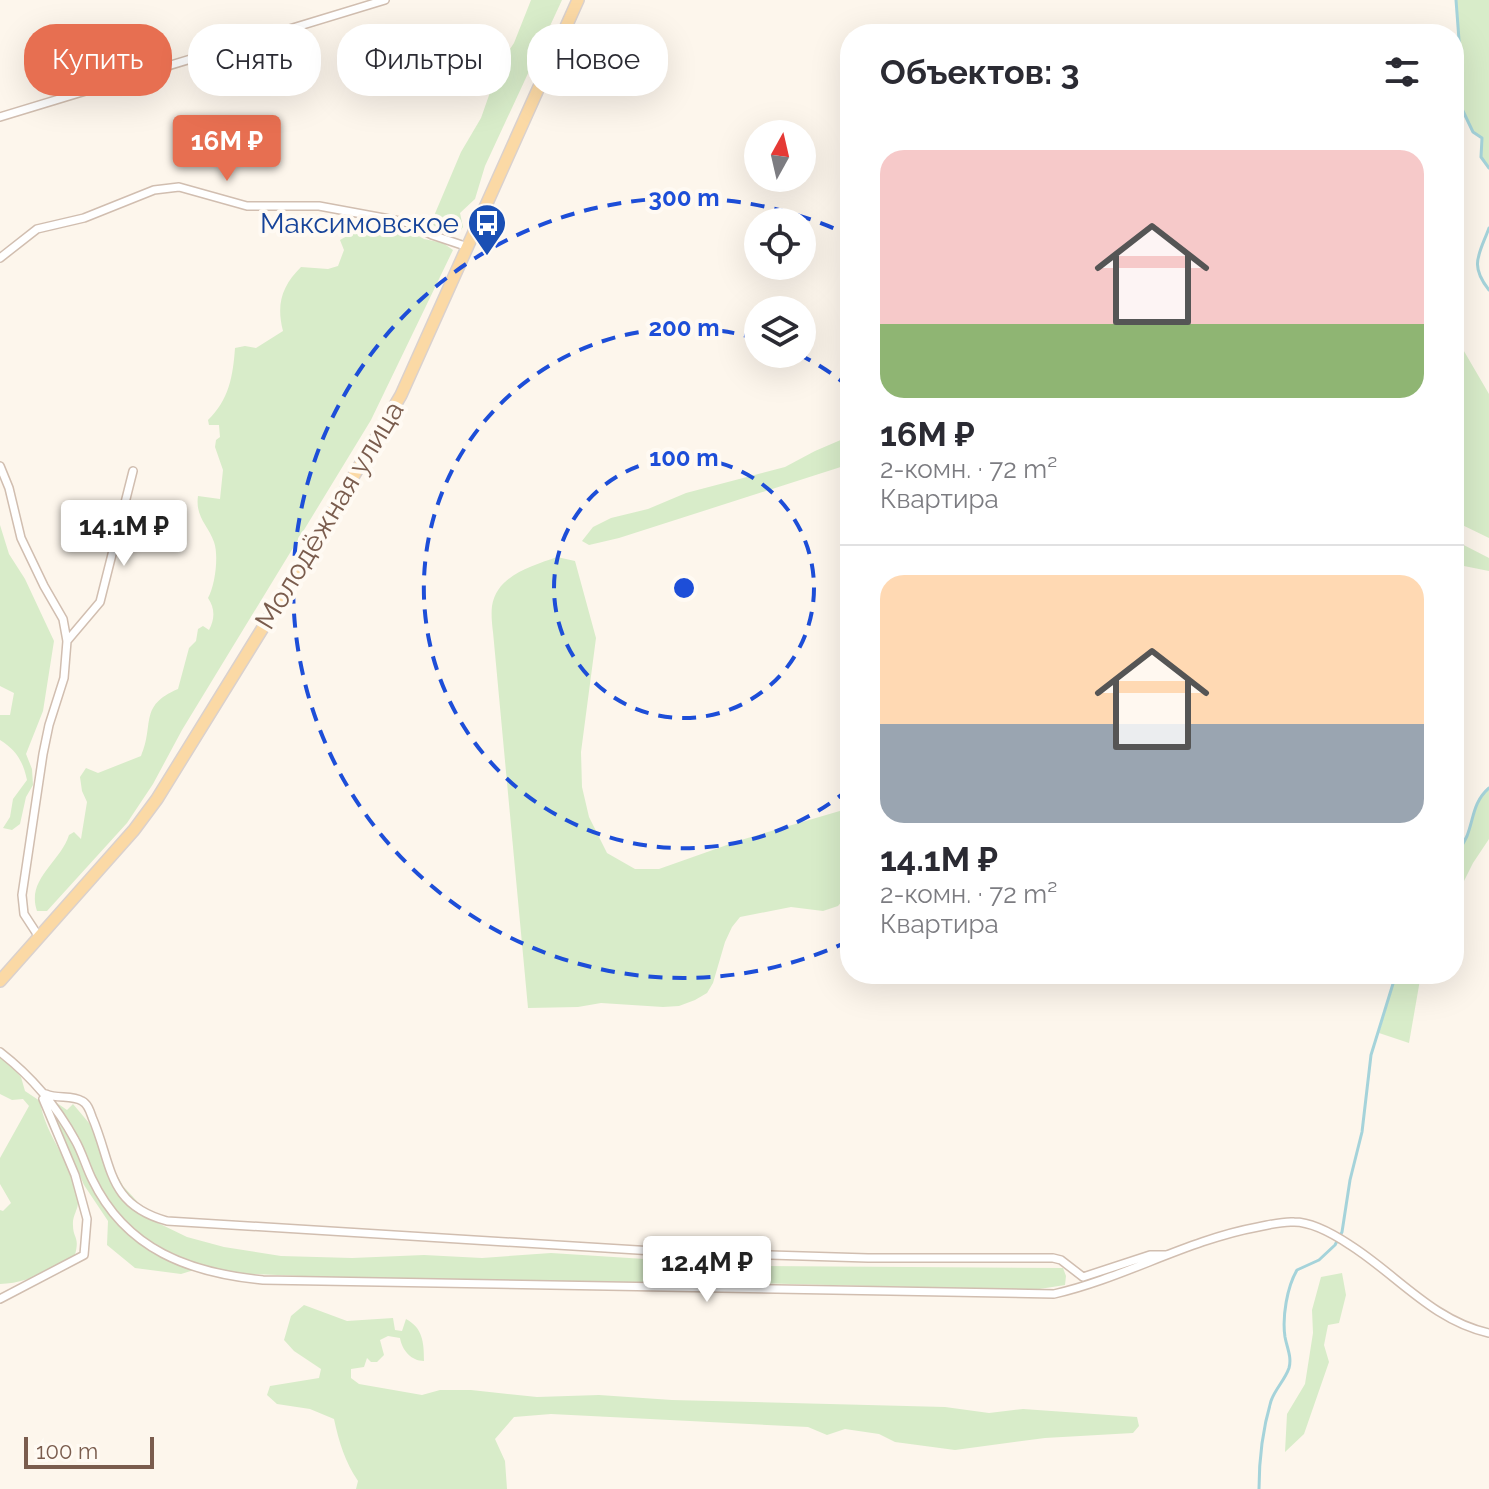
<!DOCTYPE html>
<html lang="ru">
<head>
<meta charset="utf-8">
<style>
  :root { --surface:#fff; --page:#f2f2f3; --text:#2b2b33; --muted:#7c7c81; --line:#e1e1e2; --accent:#e76f51 }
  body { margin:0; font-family:Raleway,sans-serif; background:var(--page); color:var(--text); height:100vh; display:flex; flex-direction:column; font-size:30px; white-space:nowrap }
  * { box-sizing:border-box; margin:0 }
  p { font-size:26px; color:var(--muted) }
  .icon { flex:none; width:44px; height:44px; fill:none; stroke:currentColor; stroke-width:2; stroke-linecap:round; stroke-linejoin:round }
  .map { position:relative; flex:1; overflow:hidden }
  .sheet { position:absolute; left:840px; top:24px; width:624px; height:960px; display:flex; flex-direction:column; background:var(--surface); border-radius:32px; box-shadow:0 8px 32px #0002 }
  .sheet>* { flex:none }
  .guide { position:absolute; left:24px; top:24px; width:696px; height:72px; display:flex; gap:16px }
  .needle { width:52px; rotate:8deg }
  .tools { position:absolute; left:744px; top:120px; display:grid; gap:16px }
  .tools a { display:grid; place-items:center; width:72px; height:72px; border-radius:50%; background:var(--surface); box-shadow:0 8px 32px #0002; font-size:40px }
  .scale { position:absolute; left:24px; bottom:20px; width:130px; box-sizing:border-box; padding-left:8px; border:4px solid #7a5c4d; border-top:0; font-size:22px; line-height:28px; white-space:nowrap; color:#7a5c4d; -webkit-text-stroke:6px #fffaf3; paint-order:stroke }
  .price { position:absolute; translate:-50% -68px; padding:0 18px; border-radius:8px; background:#fff; color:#222; font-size:26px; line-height:52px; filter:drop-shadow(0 2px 4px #0008) }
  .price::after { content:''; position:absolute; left:50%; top:48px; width:24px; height:18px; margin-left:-12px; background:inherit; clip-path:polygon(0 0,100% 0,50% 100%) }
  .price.selected { background:var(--accent); color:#fff }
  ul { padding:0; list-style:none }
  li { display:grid; align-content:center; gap:16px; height:424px; padding:0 40px }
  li+li { border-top:2px solid var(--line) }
  li span { display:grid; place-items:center; height:248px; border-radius:24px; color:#555 }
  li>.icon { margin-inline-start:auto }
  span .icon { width:144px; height:144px; fill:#fffc; stroke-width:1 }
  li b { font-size:34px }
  h2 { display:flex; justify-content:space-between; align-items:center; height:96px; padding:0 40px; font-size:34px }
  .tag { padding:0 28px; border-radius:32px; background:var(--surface); box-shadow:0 8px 32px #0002; font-size:28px; line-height:72px }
  .tag.selected { background:var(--accent); color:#fff }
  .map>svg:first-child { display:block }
  .green { fill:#d8ecc9 }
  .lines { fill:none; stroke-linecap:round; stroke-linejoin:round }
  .stream { stroke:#a5d3da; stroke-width:3 }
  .minor-casing { stroke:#d1beb0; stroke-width:10 }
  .primary-casing { stroke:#dad1cd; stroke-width:14 }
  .minor { stroke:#fff; stroke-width:7 }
  .primary { stroke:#fbd9a5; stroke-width:11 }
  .ring { fill:none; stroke:#1d4ed8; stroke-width:4; stroke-dasharray:14 10 }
  .labels { text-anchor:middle; stroke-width:8; stroke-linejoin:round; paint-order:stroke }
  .transit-label { font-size:28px; fill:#164399; stroke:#fffaf3; text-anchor:end }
  .street-label { font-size:28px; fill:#7a5c4d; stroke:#fffaf3 }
  .centre { fill:#1d4ed8; stroke:#fffaf3; stroke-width:4 }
  .ring-label { font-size:24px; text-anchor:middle; font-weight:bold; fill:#1d4ed8; stroke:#fffaf3; stroke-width:8; stroke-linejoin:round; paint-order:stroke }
</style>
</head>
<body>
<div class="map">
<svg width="1489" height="1489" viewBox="0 0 1489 1489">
  <rect width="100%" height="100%" fill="#fdf6ec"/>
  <path class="green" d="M531,0H562L485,166L475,199L460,213L463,227L457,235L442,232L431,223L461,152L481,118L500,64L514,43Z
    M1456,0H1489V168L1481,157L1482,138L1473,132L1462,109L1458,107C1457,99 1460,93 1460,85C1459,76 1454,67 1454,57L1460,53Z
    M405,228L424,239L443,243L453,250L371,420L182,730L153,784L127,823L47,911H37C26,879 60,863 69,835L74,832L81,839L87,802L82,791L80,777L86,768L98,773L141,756C155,724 138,706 178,689L189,648L196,641L198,629L203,626L209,630C215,619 215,608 208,598C215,586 219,556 214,542C208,525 195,517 198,496L220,499L223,470L215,447L216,440L220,437L219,425H209L208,420C229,400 233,376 235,348L245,346L256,348L283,331C276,304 282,286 301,267L328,269L338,266L344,250L340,240L354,232Z
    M1454,334L1489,394V538L1454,521Z
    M850,436V464L619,538L589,545L582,541L593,527L611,518L648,509L686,493L785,467L815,451Z
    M0,525L9,554L25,579L54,641L43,711L26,754L32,769L33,785L26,797L20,824L12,830L3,828L10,817L13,799L27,780C23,761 16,750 0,740V715H10L14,693L0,686Z
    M1454,540L1489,558V571L1454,564Z
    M557,557L575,561L596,638L581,752L582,787L589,817L607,853L635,869H659L741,840L850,808V890L847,895L838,906L823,911L791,907L740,917L732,927L725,942L713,983L707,993L695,1000L679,1006L663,1007L601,1003L578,1007L528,1008L493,632C492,624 491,614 492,606C497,575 532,566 557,557Z
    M1489,788V839L1473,863L1454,901V860L1467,836L1474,810L1481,795Z
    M1396,974H1421L1409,1043L1379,1033Z
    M0,1055L21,1077L25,1091L40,1101C45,1137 74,1163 78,1200C79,1209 72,1216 73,1225C73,1239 80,1236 75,1255C51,1270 29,1283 0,1284V1210L3,1211L11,1203L0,1184V1158L29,1106L23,1099L12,1100L0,1094Z
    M54,1101L67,1110L73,1104L89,1123L123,1186L156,1222L187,1237L224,1247L281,1256L352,1258L424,1255L482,1258L551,1253L754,1266L1063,1268L1066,1276L1065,1285L1033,1290L747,1283L395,1280L229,1273L204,1267L181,1274L135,1268L107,1245L108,1221L84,1185L52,1111Z
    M1342,1273L1346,1295L1339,1323L1328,1325L1324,1345L1329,1362L1304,1434L1285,1452L1287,1414L1305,1384L1313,1333L1312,1310L1321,1277Z
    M304,1305L347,1321L393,1318L395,1330L402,1331L406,1319C423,1328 424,1343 424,1361C411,1361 402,1350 400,1338L388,1336L380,1340L384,1355L377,1362H371L367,1358L364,1367L351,1369V1378L359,1384L422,1395L440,1390H471L537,1397L599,1395L672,1400L945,1407L989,1413L1023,1409L1137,1417L1139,1426L1133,1433L1045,1438L955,1450L895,1442L879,1434L845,1429L827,1435L808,1427L551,1414L514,1417L495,1439L505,1461L507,1489H356L358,1481C345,1462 339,1442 334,1419L310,1409L277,1404L267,1395L270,1386L319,1378L321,1369L294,1351L284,1340L291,1316Z"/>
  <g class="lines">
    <path class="stream" d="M1454,57L1460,53L1456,0
      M1454,69L1460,86L1457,97L1458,107L1462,109L1473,132L1482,138L1481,157L1489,168
      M1489,228C1479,255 1469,265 1489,290
      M1454,860C1458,852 1463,844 1467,836C1474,818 1473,802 1489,788
      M1259,1489C1259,1461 1263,1428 1271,1401C1275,1389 1285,1380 1289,1368C1292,1357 1287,1348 1285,1337C1282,1317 1287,1287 1297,1270L1319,1260L1335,1245L1342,1232L1350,1180L1362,1132L1371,1055L1396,974"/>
    <g class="minor-casing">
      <path id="minor" d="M0,117L385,0
        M0,258L37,229L84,218L154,190L179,187L247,206H319L384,218L409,223L432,235L468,247
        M0,466L9,488L21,538L44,586L63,619L67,641L64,678L49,725L43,754L22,895L24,914L39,937
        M67,641L100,602L133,471
        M0,1052C31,1076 56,1105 75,1140C82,1152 86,1167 92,1179C126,1250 190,1273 263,1280L1054,1294C1124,1278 1187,1240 1258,1227C1269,1225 1282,1221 1294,1222C1312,1222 1335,1235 1350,1245C1396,1274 1433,1321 1489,1333
        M46,1094C57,1099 72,1095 82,1101C88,1104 90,1111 92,1117C113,1165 106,1204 167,1221L670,1252L868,1258H1053L1061,1260L1083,1277L1150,1255H1166
        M0,1299L84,1255L87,1219L75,1175L43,1099"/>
    </g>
    <g class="primary-casing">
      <path id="primary" d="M0,981L134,830L157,799L298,571L401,395L578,0"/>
    </g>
    <use href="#minor" class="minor"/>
    <use href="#primary" class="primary"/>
  </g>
  <g class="ring">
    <circle cx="684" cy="588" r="130"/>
    <path d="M849 789A260 260 0 1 1 758 339M798 354A260 260 0 0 1 849 387"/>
    <path d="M849 941A390 390 0 1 1 849 235"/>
  </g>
  <defs>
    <g id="bus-pin" transform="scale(2)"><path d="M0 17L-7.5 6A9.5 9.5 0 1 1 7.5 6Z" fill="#1a4fb4" stroke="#fffaf3"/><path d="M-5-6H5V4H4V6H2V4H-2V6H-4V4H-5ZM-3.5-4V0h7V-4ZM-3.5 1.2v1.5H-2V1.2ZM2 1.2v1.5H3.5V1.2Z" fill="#fff"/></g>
  </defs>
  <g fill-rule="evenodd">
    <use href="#bus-pin" x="487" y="223"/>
  </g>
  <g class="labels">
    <g class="transit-label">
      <text x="459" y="233">Максимовское</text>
    </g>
    <g class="street-label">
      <text transform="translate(329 515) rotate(-59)" y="10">Молодёжная улица</text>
    </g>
  </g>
  <circle cx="684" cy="588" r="12" class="centre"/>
  <g class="ring-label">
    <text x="684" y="206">300 m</text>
    <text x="684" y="336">200 m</text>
    <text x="684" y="466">100 m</text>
  </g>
</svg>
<div class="tools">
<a><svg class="needle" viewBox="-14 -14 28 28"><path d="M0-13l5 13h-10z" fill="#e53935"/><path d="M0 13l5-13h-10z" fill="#7c7c81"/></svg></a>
<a><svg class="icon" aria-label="locate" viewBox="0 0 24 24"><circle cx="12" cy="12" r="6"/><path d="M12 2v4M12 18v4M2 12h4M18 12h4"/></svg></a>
<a><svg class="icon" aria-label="layers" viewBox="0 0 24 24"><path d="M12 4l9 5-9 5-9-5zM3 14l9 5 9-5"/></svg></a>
</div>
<div class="scale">100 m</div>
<b class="price selected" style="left:227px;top:183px">16M ₽</b>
<b class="price" style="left:124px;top:568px">14.1M ₽</b>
<b class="price" style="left:707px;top:1304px">12.4M ₽</b>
<div class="guide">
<a class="tag selected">Купить</a>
<a class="tag">Снять</a>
<a class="tag">Фильтры</a>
<a class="tag">Новое</a>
</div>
<section class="sheet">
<h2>Объектов: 3<svg class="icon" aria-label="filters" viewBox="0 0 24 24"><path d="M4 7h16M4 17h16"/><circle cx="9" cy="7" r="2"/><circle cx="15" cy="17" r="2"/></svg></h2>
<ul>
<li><span style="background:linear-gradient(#f6c9c9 70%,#8fb573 0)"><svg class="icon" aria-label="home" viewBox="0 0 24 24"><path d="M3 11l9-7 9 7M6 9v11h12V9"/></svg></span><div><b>16M ₽</b><p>2-комн. · 72 m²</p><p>Квартира</p></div></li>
<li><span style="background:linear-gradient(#ffd9b3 60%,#9aa5b1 0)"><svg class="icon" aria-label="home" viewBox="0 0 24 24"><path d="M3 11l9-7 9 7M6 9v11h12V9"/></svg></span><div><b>14.1M ₽</b><p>2-комн. · 72 m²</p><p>Квартира</p></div></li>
</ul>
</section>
</div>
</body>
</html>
